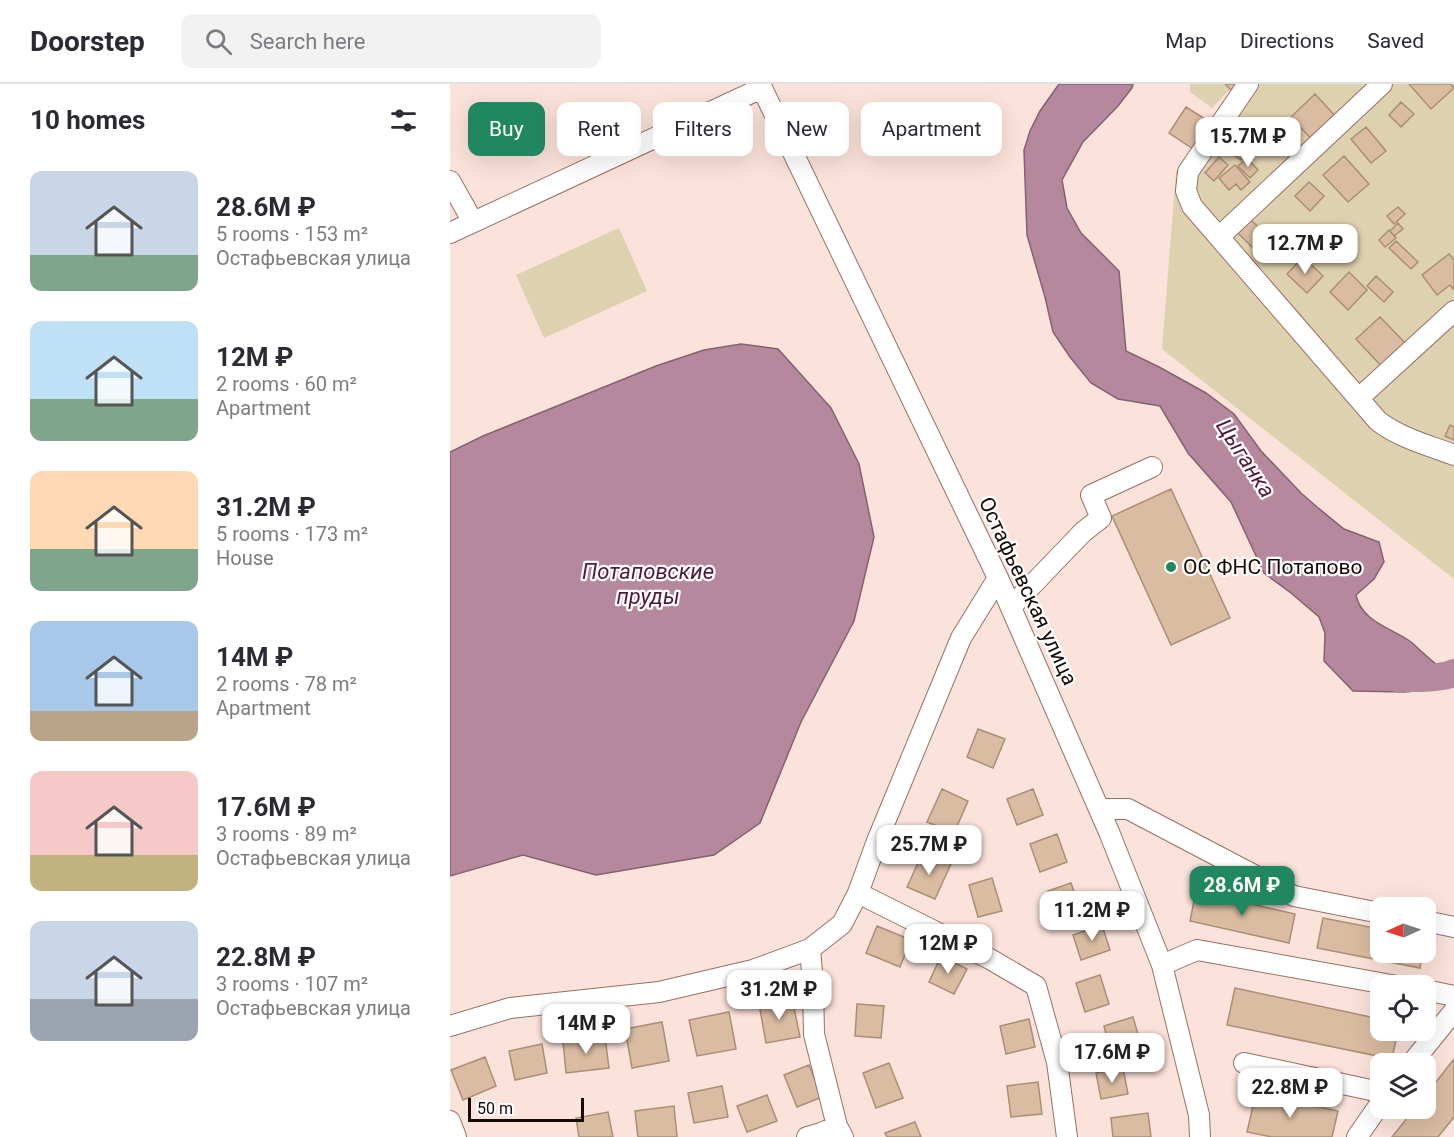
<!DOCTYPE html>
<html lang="en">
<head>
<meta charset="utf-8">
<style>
  :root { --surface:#fff; --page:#f2f2f3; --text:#2b2b33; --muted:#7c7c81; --line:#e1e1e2; --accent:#218761 }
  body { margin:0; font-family:Roboto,sans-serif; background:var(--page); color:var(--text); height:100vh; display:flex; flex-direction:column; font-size:22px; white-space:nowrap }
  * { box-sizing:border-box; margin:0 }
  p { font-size:20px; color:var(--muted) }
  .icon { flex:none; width:33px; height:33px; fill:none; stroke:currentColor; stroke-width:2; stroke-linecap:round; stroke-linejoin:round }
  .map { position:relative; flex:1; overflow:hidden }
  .side { display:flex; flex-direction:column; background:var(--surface); width:450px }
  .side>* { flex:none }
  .hud { position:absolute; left:18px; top:18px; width:570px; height:54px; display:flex; gap:12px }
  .needle { width:39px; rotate:267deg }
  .controls { position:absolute; left:920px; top:813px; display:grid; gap:12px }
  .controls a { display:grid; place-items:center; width:66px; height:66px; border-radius:12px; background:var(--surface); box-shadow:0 6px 24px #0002; font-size:30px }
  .scale { position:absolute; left:18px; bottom:15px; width:116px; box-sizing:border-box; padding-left:6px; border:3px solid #150805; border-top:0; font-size:16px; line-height:21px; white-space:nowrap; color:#150805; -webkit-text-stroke:4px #fff; paint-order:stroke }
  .price { position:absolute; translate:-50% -51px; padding:0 14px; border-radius:12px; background:#fff; color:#222; font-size:20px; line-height:39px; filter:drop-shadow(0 2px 3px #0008) }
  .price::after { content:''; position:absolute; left:50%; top:36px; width:18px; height:14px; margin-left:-9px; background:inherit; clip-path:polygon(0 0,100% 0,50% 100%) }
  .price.on { background:var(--accent); color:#fff }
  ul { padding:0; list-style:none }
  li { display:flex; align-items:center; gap:18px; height:150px; padding:0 30px }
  li span { display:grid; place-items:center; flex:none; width:168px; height:120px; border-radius:12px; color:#555 }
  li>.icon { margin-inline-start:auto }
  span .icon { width:72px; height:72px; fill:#fffc; stroke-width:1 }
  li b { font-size:26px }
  h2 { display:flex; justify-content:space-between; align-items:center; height:72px; padding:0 30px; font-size:26px }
  .tag { padding:0 21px; border-radius:12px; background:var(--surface); box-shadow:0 6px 24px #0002; font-size:21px; line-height:54px }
  .tag.on { background:var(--accent); color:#fff }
  header { display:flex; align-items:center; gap:36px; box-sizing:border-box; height:84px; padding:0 30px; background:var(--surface); border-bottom:2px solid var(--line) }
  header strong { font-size:28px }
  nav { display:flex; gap:33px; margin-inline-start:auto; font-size:21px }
  .search { width:420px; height:54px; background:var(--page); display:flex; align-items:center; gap:15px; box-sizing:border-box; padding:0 21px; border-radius:12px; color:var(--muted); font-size:22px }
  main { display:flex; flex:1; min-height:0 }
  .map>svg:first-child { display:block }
  .green { fill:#ded1b0 }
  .water { fill:#b5889e; stroke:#856270; stroke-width:1.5 }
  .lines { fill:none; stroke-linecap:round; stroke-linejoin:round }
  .river { stroke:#b5889e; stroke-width:28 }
  .building { fill:#dabca2; stroke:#ab8e75; stroke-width:1.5 }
  .minor-casing { stroke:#967166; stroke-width:22 }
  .minor { stroke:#fff; stroke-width:20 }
  .poi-dot { fill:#218761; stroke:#fff; stroke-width:2 }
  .labels { text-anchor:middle; stroke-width:4.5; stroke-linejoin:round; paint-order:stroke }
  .poi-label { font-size:21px; fill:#150805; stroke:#fff; text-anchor:start }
  .street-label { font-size:21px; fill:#150805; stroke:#fff }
  .water-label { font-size:22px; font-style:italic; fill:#501939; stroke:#fff }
</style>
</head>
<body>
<header>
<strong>Doorstep</strong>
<div class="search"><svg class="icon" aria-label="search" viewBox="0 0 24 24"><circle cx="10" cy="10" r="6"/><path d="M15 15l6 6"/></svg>Search here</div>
<nav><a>Map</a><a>Directions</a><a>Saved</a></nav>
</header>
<main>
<section class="side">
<h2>10 homes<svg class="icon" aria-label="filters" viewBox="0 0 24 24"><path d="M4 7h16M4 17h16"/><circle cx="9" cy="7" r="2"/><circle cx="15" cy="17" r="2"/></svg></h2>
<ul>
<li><span style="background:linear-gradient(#c9d6e8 70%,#7fa58c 0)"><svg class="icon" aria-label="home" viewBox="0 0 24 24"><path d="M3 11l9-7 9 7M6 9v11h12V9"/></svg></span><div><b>28.6M ₽</b><p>5 rooms · 153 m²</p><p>Остафьевская улица</p></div></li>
<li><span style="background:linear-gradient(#bfe0f5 65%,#7fa58c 0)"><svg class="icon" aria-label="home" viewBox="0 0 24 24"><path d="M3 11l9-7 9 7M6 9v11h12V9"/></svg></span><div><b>12M ₽</b><p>2 rooms · 60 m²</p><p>Apartment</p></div></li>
<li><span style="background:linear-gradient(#ffd9b3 65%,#7fa58c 0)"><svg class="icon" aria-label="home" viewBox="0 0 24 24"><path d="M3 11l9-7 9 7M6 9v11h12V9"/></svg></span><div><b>31.2M ₽</b><p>5 rooms · 173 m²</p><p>House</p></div></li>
<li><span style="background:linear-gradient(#a9c7e8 75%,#b9a48a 0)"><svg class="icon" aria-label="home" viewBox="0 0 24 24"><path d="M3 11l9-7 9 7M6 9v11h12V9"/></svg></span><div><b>14M ₽</b><p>2 rooms · 78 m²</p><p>Apartment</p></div></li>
<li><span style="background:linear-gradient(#f6c9c9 70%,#c2b280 0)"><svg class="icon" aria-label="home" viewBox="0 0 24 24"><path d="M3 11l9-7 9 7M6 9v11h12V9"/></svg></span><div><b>17.6M ₽</b><p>3 rooms · 89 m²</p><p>Остафьевская улица</p></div></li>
<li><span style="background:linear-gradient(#c9d6e8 65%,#9aa5b1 0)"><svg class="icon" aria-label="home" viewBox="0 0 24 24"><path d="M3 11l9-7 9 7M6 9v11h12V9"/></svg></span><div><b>22.8M ₽</b><p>3 rooms · 107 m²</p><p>Остафьевская улица</p></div></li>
</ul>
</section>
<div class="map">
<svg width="1004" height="1053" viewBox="0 0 1004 1053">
  <rect width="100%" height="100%" fill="#fbe2da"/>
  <path class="green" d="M740,0H785L762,24L740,8Z
    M802,0H1004V495L712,265L726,88Z
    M169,144L197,207L94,254L66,191Z"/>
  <path class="water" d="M609,0H683L682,4L668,22L633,58L612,96L617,124L631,149L669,187L676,267L709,283L756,309L784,330L811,367L851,409L867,423L894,445L929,458L934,478L924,495L906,511C911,537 941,544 961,558C969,565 977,573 986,580V592L977,606L954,608L903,607L874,577L875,549L869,533L841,509L814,489L781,418L738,369L710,322L668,315L641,299L620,273L603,248L595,213L577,151L574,66L580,47L590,27Z
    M291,260L328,265L381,324L409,380L424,453L404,537L351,638L310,739L264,771L146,791L73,771L0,792V368L33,352L206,282L254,266Z"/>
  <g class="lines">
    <path class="river" d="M947,594C963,594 990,595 1004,589"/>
  </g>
  <path class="building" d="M775,0H788L781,6Z
    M959,0H1001L1004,4L981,25Z
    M865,10L888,35L864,58L841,33Z
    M951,18L964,30L951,43L939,31Z
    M736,23L760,38L743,65L719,49Z
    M916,43L936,67L921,79L901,55Z
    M786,60L797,67L791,76L780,69Z
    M894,72L919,100L898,118L873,91Z
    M769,73L778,81L764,97L755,89Z
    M797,74L808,86L800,94L788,82Z
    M785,81L800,98L791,106L786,100L779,106L769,94Z
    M859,98L874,112L860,127L845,112Z
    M948,123L955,130L944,140L937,132Z
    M799,134L819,154L806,167L786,147Z
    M948,139L953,145L944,152L940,147Z
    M939,146L946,154L935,163L929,156Z
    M946,157L968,178L961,185L939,164Z
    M999,170L1004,176V204L1003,205L1000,201L987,211L972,191Z
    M853,173L873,192L857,209L837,190Z
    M899,188L917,206L898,226L880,208Z
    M926,192L943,208L934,218L917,202Z
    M930,233L958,262L934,285L906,255Z
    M1000,341L1004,343V356L995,352Z
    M721,405L780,534L721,561L662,432Z
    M528,645L555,655L543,684L517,673Z
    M492,705L518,717L504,749L477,738Z
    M583,705L593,731L567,741L557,715Z
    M607,750L617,778L590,788L580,760Z
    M473,768L501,780L485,815L457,803Z
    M542,794L552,827L528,833L519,801Z
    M621,799L632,830L608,838L598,807Z
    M746,807L845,830L839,859L740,837Z
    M873,834L930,845V868H973L970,884L867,864Z
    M652,841L660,866L631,876L623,851Z
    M427,842L461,856L450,883L416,869Z
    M491,872L517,885L504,910L479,898Z
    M650,891L659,920L635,928L626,899Z
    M785,904L930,935V946H948L942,975L777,941Z
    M342,914L350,953L316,959L309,920Z
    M407,920L434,922L431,954L405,952Z
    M279,928L286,965L247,972L239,936Z
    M683,933L691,961L661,969L654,942Z
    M579,935L585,963L556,970L550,942Z
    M212,938L219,977L182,984L175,945Z
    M155,953L159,984L116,989L113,957Z
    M92,960L97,989L65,996L59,967Z
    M35,973L46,1002L13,1016L1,986Z
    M1004,975V1033L988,1053H942L965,1024H975V1012Z
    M439,979L453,1014L426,1024L413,989Z
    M359,981L372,1013L347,1023L334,991Z
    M673,984L678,1010L651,1015L646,989Z
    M588,998L592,1030L561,1033L557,1002Z
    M272,1002L278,1033L244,1039L238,1009Z
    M806,1009L888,1027L882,1053H822L797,1048Z
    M317,1011L327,1037L297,1048L287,1022Z
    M224,1022L227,1053H188L185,1027Z
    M158,1028L163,1053H129L126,1034Z
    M698,1029L701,1053H663L661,1034Z
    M465,1038L471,1053H437L435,1049Z"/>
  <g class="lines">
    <g class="minor-casing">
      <path id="minor" d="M310,0L548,494L659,748L712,881L749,1031L750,1053
        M798,0L738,88L736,107L742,122L928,337C950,354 978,361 1004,371
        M0,97L23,138
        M0,149L312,4
        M769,153L932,0
        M909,314L1004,227
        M561,523L633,448L651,434L641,411L702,383
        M649,725H678L844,812L930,829
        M408,809L540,875L586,902L607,978L617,1053
        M975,837L1004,843
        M360,865L363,899L364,950L387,1042L393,1053
        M712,881L747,866L947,902
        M975,906L1004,912
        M0,942L60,924L209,908L303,886L360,865L392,840L408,809L427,757L511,554L548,494
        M794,979L930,1008
        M961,980L1004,927
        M0,1037L6,1053
        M357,1053L371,1049L387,1042
        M907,1053L930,1020"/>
    </g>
    <use href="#minor" class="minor"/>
  </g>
  <circle class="poi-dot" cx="721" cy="483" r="6"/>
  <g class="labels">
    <g class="poi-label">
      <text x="733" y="490">ОС ФНС Потапово</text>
    </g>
    <g class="street-label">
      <text transform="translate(578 507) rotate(65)" y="7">Остафьевская улица</text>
    </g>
    <g class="water-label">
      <text transform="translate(796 374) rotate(57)" y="8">Цыганка</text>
      <text x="198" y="495">Потаповские<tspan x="198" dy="25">пруды</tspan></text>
    </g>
  </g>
</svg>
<div class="controls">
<a><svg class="needle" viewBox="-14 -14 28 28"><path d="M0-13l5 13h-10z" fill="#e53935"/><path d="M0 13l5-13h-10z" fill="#7c7c81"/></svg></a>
<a><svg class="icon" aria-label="locate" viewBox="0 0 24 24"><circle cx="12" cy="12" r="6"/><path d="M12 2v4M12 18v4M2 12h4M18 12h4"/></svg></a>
<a><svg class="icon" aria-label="layers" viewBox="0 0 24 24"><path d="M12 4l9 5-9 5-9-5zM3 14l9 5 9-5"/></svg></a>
</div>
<div class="scale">50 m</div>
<b class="price" style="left:798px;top:84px">15.7M ₽</b>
<b class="price" style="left:855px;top:191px">12.7M ₽</b>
<b class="price" style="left:479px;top:792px">25.7M ₽</b>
<b class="price on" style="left:792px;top:833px">28.6M ₽</b>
<b class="price" style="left:642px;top:858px">11.2M ₽</b>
<b class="price" style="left:498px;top:891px">12M ₽</b>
<b class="price" style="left:329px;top:937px">31.2M ₽</b>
<b class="price" style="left:136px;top:971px">14M ₽</b>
<b class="price" style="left:662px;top:1000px">17.6M ₽</b>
<b class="price" style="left:840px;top:1035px">22.8M ₽</b>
<div class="hud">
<a class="tag on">Buy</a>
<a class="tag">Rent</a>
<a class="tag">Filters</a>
<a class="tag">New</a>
<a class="tag">Apartment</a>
</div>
</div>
</main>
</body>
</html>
